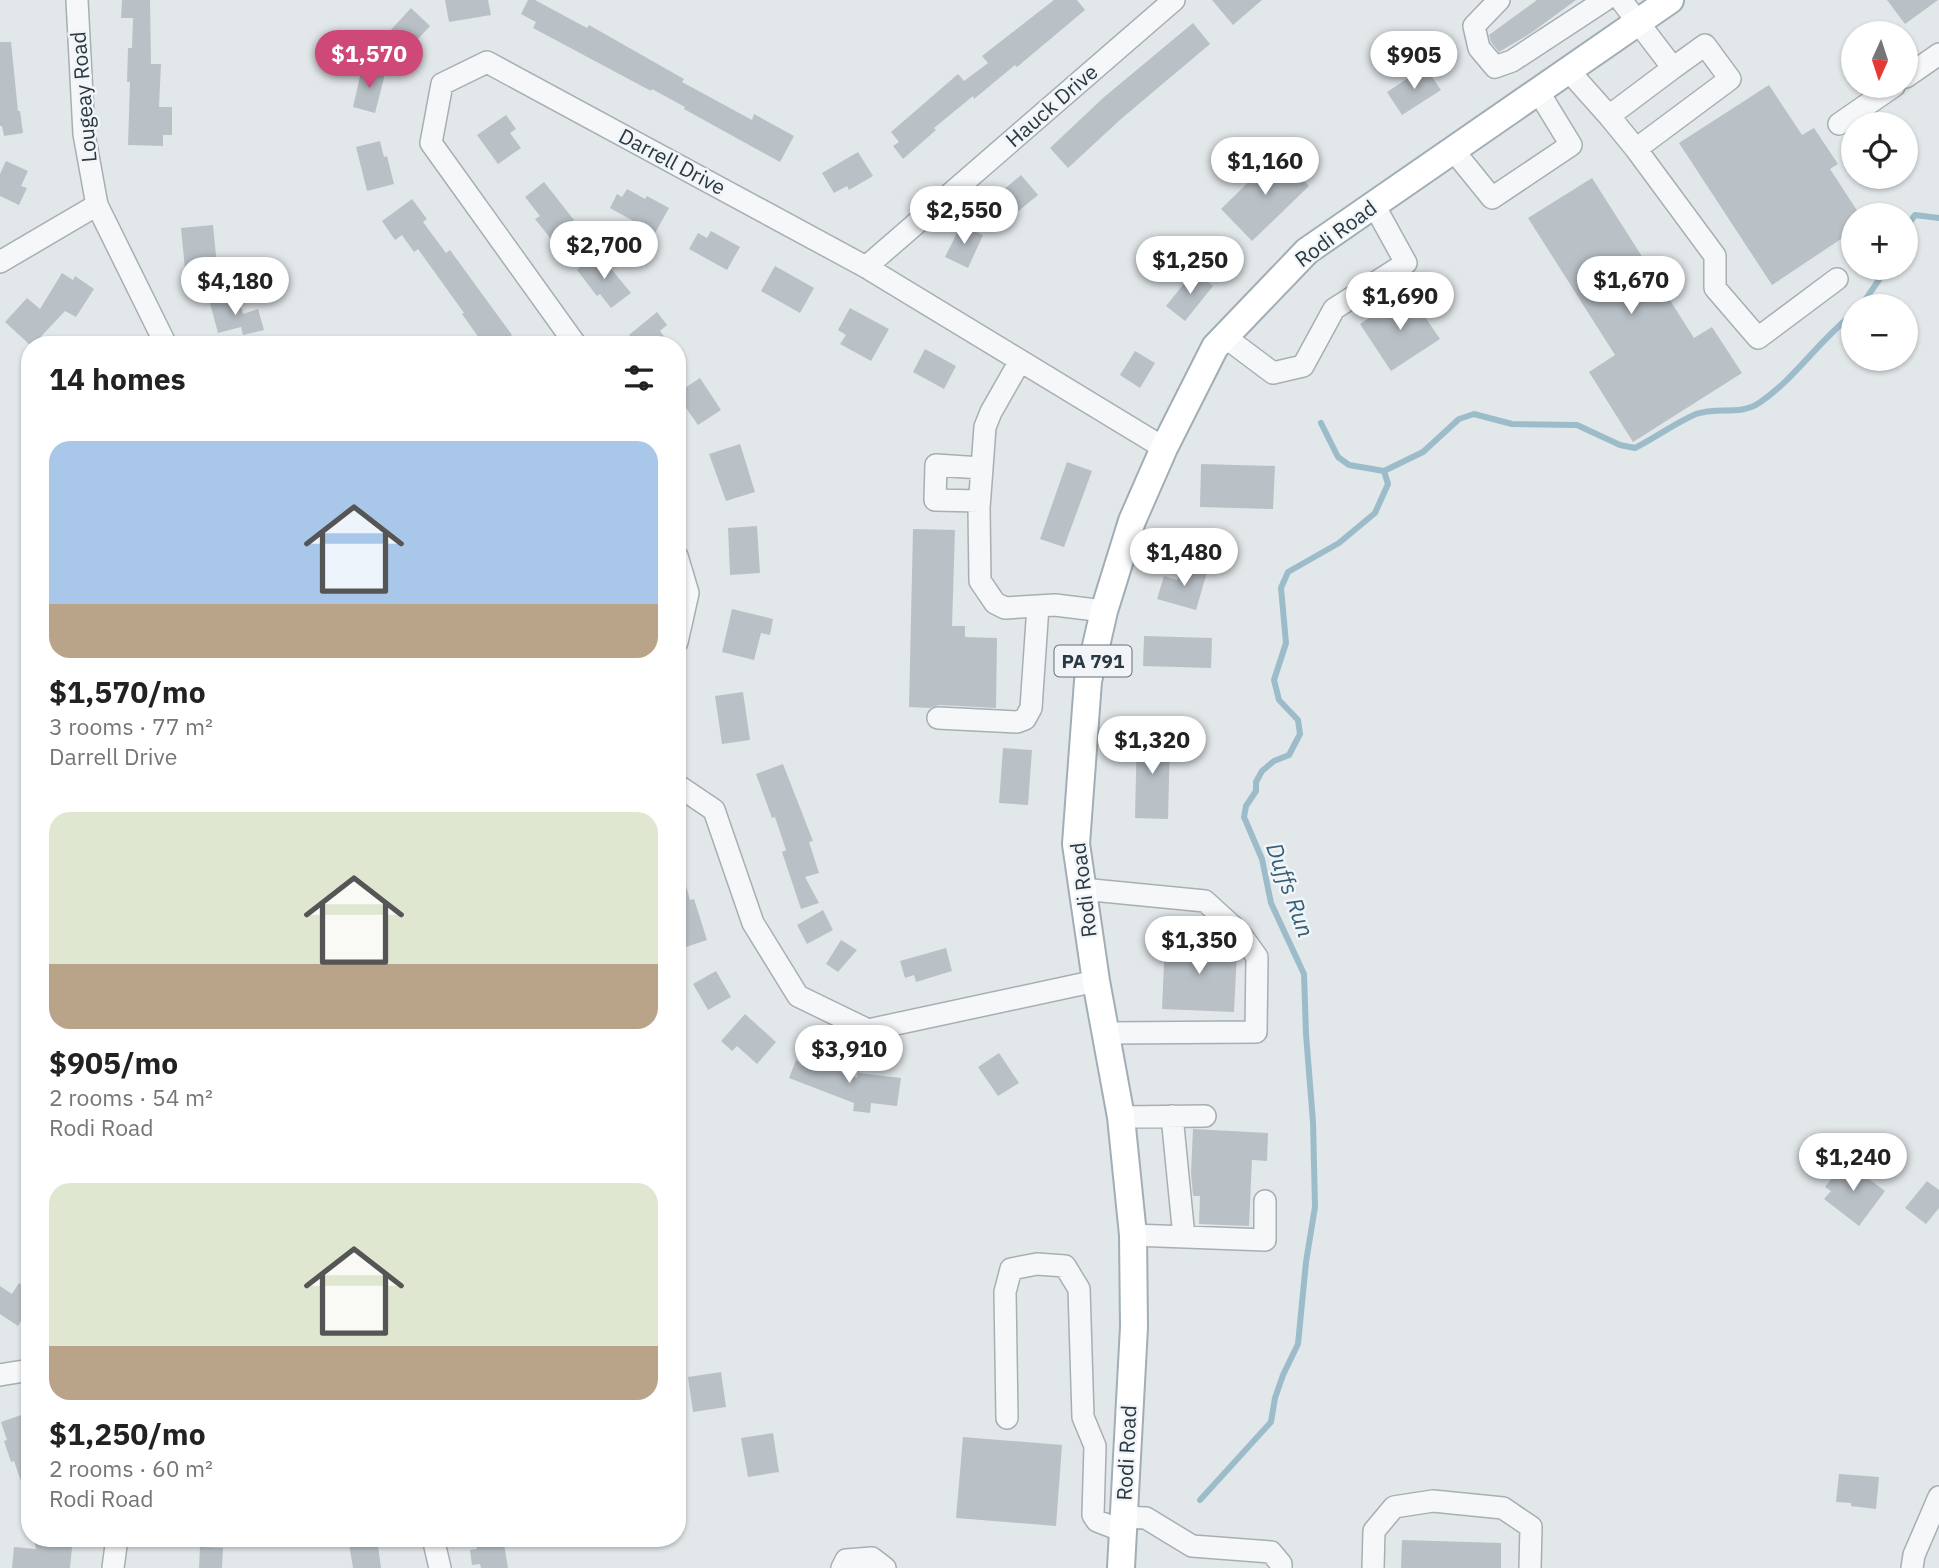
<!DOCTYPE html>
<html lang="en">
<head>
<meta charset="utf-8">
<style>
  :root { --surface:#fff; --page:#f2f2f2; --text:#222; --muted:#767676; --accent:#ce4878 }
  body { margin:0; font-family:"IBM Plex Sans",sans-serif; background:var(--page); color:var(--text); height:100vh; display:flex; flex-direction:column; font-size:26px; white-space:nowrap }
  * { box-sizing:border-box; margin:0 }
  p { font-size:23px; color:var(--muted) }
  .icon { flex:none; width:38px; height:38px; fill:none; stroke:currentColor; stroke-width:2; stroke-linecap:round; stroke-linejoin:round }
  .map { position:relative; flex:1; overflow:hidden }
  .details { position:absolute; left:21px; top:336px; width:665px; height:1211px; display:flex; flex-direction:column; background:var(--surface); border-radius:28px; box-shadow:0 2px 5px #0004 }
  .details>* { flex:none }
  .needle { width:46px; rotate:183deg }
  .tools { position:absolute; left:1841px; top:21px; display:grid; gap:14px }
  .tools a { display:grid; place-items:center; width:77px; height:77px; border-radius:50%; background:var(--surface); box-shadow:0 2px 5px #0004; font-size:35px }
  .price { position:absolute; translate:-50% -60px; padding:0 16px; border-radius:24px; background:#fff; color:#222; font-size:23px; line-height:46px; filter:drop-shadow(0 2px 4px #0008) }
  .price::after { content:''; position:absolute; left:50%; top:42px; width:21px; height:16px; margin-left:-10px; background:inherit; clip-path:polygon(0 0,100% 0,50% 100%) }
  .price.selected { background:var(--accent); color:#fff }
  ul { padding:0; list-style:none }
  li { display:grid; align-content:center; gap:14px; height:371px; padding:0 28px }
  li span { display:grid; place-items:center; height:217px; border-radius:21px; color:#555 }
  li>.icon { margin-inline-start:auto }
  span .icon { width:126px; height:126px; fill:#fffc; stroke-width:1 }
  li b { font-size:30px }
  h2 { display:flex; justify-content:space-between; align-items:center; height:84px; padding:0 28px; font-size:30px }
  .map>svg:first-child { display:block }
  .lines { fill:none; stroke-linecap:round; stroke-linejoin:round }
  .stream { stroke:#9dbcca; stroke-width:6 }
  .building { fill:#b9c1c7 }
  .minor-casing { stroke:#a7afb4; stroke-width:24 }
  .major-casing { stroke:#a1aeb6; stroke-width:30 }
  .minor { stroke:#f5f7f9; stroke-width:21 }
  .major { stroke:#fff; stroke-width:26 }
  .labels { text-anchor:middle; stroke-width:5; stroke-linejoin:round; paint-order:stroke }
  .shield { fill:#f2f5f8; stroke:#667179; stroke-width:2 }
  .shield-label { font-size:19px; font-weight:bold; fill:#2a3842 }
  .street-label { font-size:21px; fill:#2a3842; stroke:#f2f5f8 }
  .water-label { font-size:23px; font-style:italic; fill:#345f76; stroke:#f2f5f8 }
</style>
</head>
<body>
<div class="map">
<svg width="1939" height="1568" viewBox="0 0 1939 1568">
  <rect width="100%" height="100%" fill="#e2e7ea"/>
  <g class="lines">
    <path class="stream" d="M1906,228L1915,215L1939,218
      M1861,306L1887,268
      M1384,471L1423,452L1459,419L1474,414L1512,424L1577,425L1620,445L1635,448C1655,438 1675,423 1696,414C1717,406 1740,416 1759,403C1795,379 1819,340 1853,314
      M1200,1500L1271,1422L1275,1398L1283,1375L1298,1344L1306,1262L1315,1207L1313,1122L1306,1034L1304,974L1271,903L1262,859L1244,817L1246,806L1256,791V782L1262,771L1274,761L1289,755L1300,734L1298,720L1279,700L1274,680L1286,643L1281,588L1288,572L1339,543L1375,513L1388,484L1384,471L1349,465L1338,457L1321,423"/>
  </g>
  <path class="building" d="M122,0H150L151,64H161L159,107H172V135H163V146L128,145L130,82H127L128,48H132L133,18H121Z
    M445,0H488L491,15L449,22Z
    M528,0H535L587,28L589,25L684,79L682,82L752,120L754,114L794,136L780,162L684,109L685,107L652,89L651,91L533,28L536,22L521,14Z
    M1054,0H1077L1085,10L1017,67L1015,65L974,99L973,96L934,128L936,130L903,159L893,146L899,142L891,132L958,74L964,81L988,63L982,56Z
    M1212,0H1262L1233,25Z
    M1537,0H1576L1531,33L1499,52L1491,42L1489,35Z
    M1887,0H1938L1905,24Z
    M411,8L430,26L408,50L389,32Z
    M1193,23L1210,44L1121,119L1068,168L1050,148L1103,98Z
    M0,42H11L18,111H20L23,133L4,136L2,126H0Z
    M1425,67L1441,90L1402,115L1387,92Z
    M362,68L385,74L375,113L353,107Z
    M1769,85L1802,135L1814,128L1838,164L1830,169L1860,215H1853V231L1772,285L1679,143Z
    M506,115L516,129L510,133L521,148L498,164L477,135Z
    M380,141L384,157L387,156L394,184L367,191L356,147Z
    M858,152L873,176L849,190L847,186L834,193L822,173Z
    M1278,153L1309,186L1252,241L1221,209Z
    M6,161L28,171L21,186L27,188L19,205L0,196V174Z
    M1021,175L1038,195L1011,217L995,197Z
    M1592,178L1694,338L1712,327L1742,373L1633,442L1589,372L1615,355L1528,218Z
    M544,182L574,220L551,239L535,219L540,216L525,197Z
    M627,189L645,199L647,196L669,208L655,233L610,208L617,194L622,197Z
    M412,199L427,219L423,222L446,253L450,250L512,335L498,345H484L462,314L464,313L418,249L414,252L402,235L395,240L382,221Z
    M213,225L217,265L185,269L181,228Z
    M961,225L983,235L968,268L945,257Z
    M711,231L740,247L727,270L689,249L698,233L707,238Z
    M598,253L631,293L611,308L600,294L597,296L577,270Z
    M775,266L814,288L800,313L761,291Z
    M1194,271L1213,286L1185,321L1166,306Z
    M62,273L73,280L75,276L94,289L76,317L65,311L33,345H30L5,322L27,298L40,309Z
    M1408,292L1440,339L1391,371L1360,324Z
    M238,296L243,314L258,309L264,330L243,335L241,327L218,333L210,303Z
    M850,308L889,329L871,361L840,344L846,335L838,330Z
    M657,312L667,325L660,331L671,345H637L629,335Z
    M925,349L956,366L944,389L913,372Z
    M1135,351L1155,363L1140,388L1120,375Z
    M700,378L721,410L698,425L686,408L677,414V393Z
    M740,444L755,492L726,501L709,454Z
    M1067,462L1092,471L1064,547L1040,539Z
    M1201,464L1275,466L1273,509L1200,507Z
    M757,526L760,573L730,575L728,528Z
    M913,529L955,530L952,626H965V637L997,638L996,708L939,705L930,708L909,707Z
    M1181,565L1207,572L1196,610L1157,599L1164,576L1177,580Z
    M732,609L773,619L770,635L761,633L754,660L722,652Z
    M1144,636L1212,638L1211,668L1143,666Z
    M743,692L750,740L722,744L715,696Z
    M1137,730L1156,731V739H1170L1168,819L1135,818Z
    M1003,748L1032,750L1028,805L999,803Z
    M783,764L813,841L809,842L819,873L805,877L819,903L801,909L782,852L786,850L775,817L772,818L756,774Z
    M682,872L690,900L694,899L707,940L677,950V873Z
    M823,910L833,930L807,944L797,925Z
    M841,940L857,950L838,972L826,964Z
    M1165,940L1231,943L1237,951L1234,1012L1162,1009Z
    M946,948L952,971L916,982L914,975L905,978L900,961Z
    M716,971L731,997L708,1010L693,984Z
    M745,1014L776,1042L757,1064L737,1046L732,1051L721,1041Z
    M999,1053L1019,1083L998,1096L978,1067Z
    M806,1058L857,1078L858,1073L901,1078L897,1106L871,1103L870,1113L853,1111L854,1103L789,1078L796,1060L803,1066Z
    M1193,1129L1268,1133L1267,1161L1252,1160L1249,1226L1199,1224L1200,1196H1193L1191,1173Z
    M1845,1161L1885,1191L1859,1226L1824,1199L1831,1191L1825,1187Z
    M1927,1181L1939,1190V1208L1926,1224L1905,1208Z
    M19,1283L30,1290V1327L21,1321L18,1326L0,1314V1286L12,1294Z
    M721,1372L726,1407L693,1412L688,1377Z
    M30,1412V1498H27L14,1461L11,1462L4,1441L7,1440L1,1422Z
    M773,1433L779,1472L748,1477L741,1438Z
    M963,1437L1062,1445L1056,1526L956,1518Z
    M1839,1474L1879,1477L1876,1509L1851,1506V1503L1836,1502Z
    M34,1538H73L70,1568H12L14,1547L36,1549Z
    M348,1538H377L381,1568H353Z
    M475,1538H503L508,1568H481L480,1564L472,1565L470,1550L477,1549Z
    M1402,1540L1501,1543V1568H1401Z
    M200,1547L223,1548L222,1568H199Z"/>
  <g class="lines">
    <g class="minor-casing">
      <path id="minor" d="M77,0L84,134L97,205L166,345
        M1499,0L1474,26L1479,48L1495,67L1512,61L1605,0
        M1568,70L1609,116L1673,68L1621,0
        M1906,77L1939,54
        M1609,116L1636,149L1730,79L1705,45L1673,68
        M1839,124L1894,86
        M1636,149L1715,256V288L1758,338L1837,279
        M1453,150L1492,198L1571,145L1538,91
        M0,262L97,205
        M866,267L1174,0
        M1225,337L1273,373L1303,366L1334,309L1406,263L1374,205
        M576,345L431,143L442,84L487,62L866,267L1164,448
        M1020,361L991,412L985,427L979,508L980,581L995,603L1005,608L1055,605L1104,611
        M979,501L935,500L936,465L981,468
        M677,556L688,593L677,642
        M938,718L1017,722L1025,719L1031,708L1038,606
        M677,785L714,810L753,923L798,996L868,1030L1096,981
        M1082,889L1205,901L1239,932L1257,957L1256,1032L1107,1033
        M1172,1116L1184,1237
        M1121,1117L1205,1116
        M1133,1235L1265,1240V1201
        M0,1375L30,1370
        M1007,1418L1005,1292L1011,1269L1037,1264L1065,1266L1079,1289L1083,1417L1095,1446L1093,1515L1097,1521L1123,1531
        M1124,1517L1146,1518L1192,1546L1271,1552L1281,1564V1568
        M433,1538L440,1568
        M113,1568L117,1538
        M842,1568L846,1560L872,1558L885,1568
        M1373,1568L1374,1531L1394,1507L1433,1501L1503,1508L1531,1527L1530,1568
        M1912,1568L1914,1555L1939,1497"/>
    </g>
    <g class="major-casing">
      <path id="major" d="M1121,1568L1134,1327L1133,1235L1121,1117L1096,981L1076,844L1088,681L1104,611L1132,521L1164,448L1215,347L1307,251L1670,0"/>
    </g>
    <use href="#minor" class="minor"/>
    <use href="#major" class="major"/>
  </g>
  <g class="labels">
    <rect class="shield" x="1054.5" y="645.5" width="77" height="31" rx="5"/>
    <g class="shield-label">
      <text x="1093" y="668">PA 791</text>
    </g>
    <g class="street-label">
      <text transform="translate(84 97) rotate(-95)" y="7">Lougeay Road</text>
      <text transform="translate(1052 106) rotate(-41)" y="7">Hauck Drive</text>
      <text transform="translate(672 162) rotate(28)" y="7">Darrell Drive</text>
      <text transform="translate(1336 234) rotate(-37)" y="7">Rodi Road</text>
      <text transform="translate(1084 890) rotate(-97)" y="7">Rodi Road</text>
      <text transform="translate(1127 1453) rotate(-87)" y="7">Rodi Road</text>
    </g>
    <g class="water-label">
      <text transform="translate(1290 890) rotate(70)" y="8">Duffs Run</text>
    </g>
  </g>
</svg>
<div class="tools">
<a><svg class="needle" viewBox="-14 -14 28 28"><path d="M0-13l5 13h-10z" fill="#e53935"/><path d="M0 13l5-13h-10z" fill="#767676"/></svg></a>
<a><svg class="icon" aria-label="locate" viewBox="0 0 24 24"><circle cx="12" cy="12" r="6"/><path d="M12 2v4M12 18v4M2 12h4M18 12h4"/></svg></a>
<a>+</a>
<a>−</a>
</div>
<b class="price selected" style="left:369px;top:90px">$1,570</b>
<b class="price" style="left:1414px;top:91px">$905</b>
<b class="price" style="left:1265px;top:197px">$1,160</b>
<b class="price" style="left:964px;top:246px">$2,550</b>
<b class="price" style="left:604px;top:281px">$2,700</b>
<b class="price" style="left:1190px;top:296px">$1,250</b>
<b class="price" style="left:1631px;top:316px">$1,670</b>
<b class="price" style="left:235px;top:317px">$4,180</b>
<b class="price" style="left:1400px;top:332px">$1,690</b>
<b class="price" style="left:1184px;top:588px">$1,480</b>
<b class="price" style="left:1152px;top:776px">$1,320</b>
<b class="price" style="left:1199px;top:976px">$1,350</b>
<b class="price" style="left:849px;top:1085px">$3,910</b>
<b class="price" style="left:1853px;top:1193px">$1,240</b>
<section class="details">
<h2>14 homes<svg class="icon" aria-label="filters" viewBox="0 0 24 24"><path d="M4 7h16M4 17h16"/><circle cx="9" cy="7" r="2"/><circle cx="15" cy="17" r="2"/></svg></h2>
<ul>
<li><span style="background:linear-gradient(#a9c7e8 75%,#b9a48a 0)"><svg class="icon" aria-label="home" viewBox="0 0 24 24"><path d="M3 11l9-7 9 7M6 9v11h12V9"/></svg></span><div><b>$1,570/mo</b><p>3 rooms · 77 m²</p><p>Darrell Drive</p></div></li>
<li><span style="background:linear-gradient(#dfe7d0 70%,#b9a48a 0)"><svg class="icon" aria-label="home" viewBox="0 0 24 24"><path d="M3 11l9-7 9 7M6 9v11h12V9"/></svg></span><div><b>$905/mo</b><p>2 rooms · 54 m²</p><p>Rodi Road</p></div></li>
<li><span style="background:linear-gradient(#dfe7d0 75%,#b9a48a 0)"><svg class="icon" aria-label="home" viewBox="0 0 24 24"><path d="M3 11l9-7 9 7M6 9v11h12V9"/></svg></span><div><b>$1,250/mo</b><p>2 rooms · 60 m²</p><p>Rodi Road</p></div></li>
</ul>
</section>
</div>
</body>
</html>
